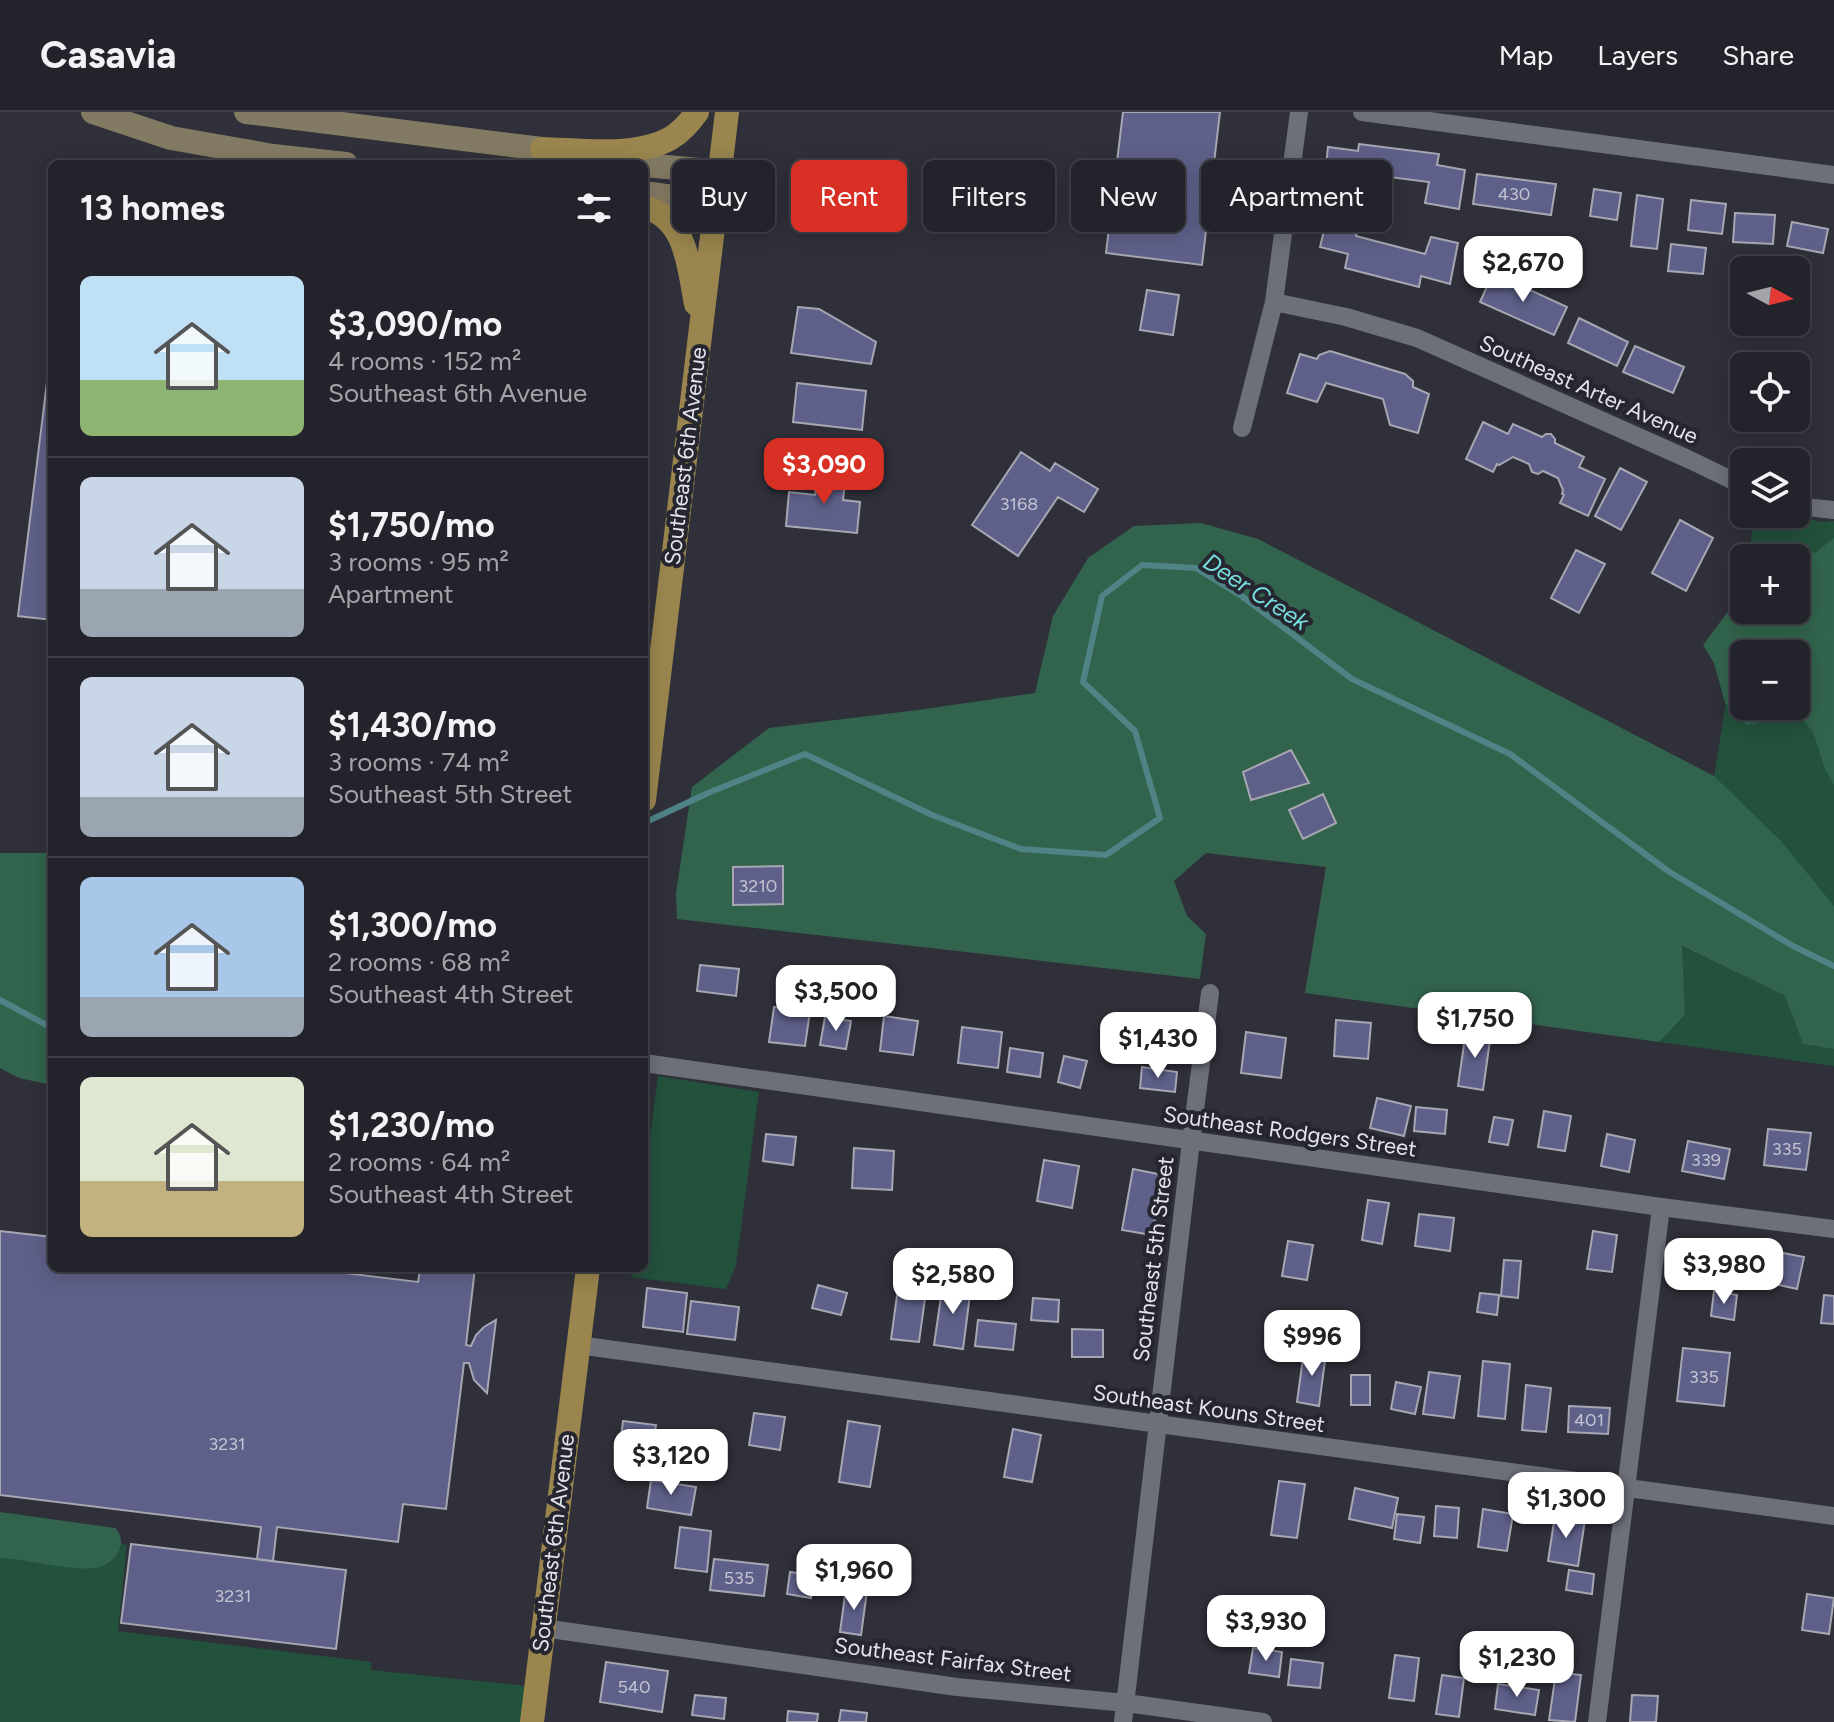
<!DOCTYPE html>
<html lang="en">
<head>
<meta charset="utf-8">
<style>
  :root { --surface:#23242b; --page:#2b2c33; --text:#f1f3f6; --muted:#a3a4a9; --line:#404147; --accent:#d93025 }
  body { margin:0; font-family:Figtree,sans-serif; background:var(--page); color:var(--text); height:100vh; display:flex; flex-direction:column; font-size:30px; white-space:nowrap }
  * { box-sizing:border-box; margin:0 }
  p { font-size:26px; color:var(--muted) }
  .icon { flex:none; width:44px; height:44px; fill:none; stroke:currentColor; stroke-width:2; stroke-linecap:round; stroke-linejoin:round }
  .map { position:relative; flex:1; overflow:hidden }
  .drawer { position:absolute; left:48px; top:48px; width:600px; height:1112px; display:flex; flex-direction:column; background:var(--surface); border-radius:12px; box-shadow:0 4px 20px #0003,0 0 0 2px var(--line) }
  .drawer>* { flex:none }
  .hud { position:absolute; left:672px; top:48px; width:760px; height:72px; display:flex; gap:16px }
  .needle { width:52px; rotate:97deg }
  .tools { position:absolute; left:1730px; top:144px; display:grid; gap:16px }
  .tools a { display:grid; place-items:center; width:80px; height:80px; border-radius:12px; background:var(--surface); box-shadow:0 4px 20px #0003,0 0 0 2px var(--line); font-size:40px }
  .price { position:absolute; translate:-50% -68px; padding:0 18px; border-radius:16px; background:#fff; color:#222; font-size:26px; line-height:52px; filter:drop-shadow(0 2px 4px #0008) }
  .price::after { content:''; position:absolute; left:50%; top:48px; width:24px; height:18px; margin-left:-12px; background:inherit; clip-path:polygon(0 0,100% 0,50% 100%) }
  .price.on { background:var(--accent); color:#fff }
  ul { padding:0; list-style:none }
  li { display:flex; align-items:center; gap:24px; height:200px; padding:0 32px }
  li+li { border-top:2px solid var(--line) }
  li span { display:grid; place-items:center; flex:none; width:224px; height:160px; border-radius:12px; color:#555 }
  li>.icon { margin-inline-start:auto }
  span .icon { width:96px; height:96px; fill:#fffc; stroke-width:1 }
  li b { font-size:34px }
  h2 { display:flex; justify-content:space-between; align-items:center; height:96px; padding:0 32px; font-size:34px }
  .tag { padding:0 28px; border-radius:12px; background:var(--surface); box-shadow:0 4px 20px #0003,0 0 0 2px var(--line); font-size:28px; line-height:72px }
  .tag.on { background:var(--accent); color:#fff }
  header { display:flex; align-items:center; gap:48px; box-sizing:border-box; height:112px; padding:0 40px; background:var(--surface); border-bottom:2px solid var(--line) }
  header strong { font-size:38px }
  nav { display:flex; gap:44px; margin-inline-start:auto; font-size:28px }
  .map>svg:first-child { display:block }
  .green { fill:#22513c; fill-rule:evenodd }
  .forest { fill:#32644d; fill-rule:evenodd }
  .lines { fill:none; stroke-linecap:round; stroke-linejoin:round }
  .stream { stroke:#508386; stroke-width:6 }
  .building { fill:#5e6089; stroke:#a6a7b2; stroke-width:2 }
  .street { stroke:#6d6f79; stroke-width:18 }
  .secondary { stroke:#837a63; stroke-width:24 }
  .primary { stroke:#99854d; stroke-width:24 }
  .labels { text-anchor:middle; stroke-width:8; stroke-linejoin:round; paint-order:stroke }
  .number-label { font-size:18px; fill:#c2c4d2 }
  .street-label { font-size:22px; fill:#e4e5eb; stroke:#25262f }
  .water-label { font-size:24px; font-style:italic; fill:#77dedf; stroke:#25262f }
</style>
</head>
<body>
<header>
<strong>Casavia</strong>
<nav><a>Map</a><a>Layers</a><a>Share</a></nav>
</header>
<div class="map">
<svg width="1834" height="1610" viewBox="0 0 1834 1610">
  <rect width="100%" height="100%" fill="#2f3039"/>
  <path class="green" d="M1755,402H1792L1821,410L1834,409V834L1699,762L1744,473V498H1796V446H1748ZM1744,542H1796V594H1744Z
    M1681,834L1785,884L1803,932L1834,937V954L1659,930L1685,903Z
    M658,964L759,980L736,1153L726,1177L631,1165L633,1156H644V1068Z
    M121,1432L127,1433L118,1519L371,1550V1558L536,1575L532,1610H0V1446L121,1436Z"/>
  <path class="forest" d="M1201,411L1258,427L1714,664L1781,729L1834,794V937L1803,932L1785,884L1682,834L1685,903L1659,930L1305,881L1326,755L1206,741L1174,769L1187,804L1206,822L1200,867L677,807L676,781L692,675L769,616L918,598L1035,581L1053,504L1088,446L1134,414Z
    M1834,426V673L1825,657L1813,620L1798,602L1747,613L1725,591L1714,551L1703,533L1733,493L1744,455V498H1796V446H1747L1750,433L1815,441ZM1744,542H1796V594H1744Z
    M0,741H52V973L19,966L0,956Z
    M0,1400L115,1416C121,1422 123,1430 119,1439C116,1446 108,1452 100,1455C78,1461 26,1447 0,1446Z"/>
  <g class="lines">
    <path class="stream" d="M644,711L708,681L805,642L932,703L1021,737L1106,743L1160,706L1135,619L1083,570L1102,484L1142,453L1196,456L1243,485L1352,567L1510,642L1668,759L1793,834L1834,854
      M0,888L52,916"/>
  </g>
  <path class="building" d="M1123,0H1220L1202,153L1106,141Z
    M1359,32L1439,42L1437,53L1465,58L1459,97L1425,91L1429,70L1359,61L1356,85L1323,81L1328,35L1358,39Z
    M1477,62L1556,72L1551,103L1473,92Z
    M1594,77L1621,81L1617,108L1590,104Z
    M1637,83L1663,87L1657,137L1631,134Z
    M1691,88L1726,92L1722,122L1688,118Z
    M1329,98L1360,106L1356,124L1425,142L1431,125L1458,131L1450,172L1421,164L1419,175L1345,156L1348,142L1320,135Z
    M1735,101L1775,103L1773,132L1733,130Z
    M1792,110L1828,117L1823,141L1787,134Z
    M1671,132L1706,136L1703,162L1668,159Z
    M1493,161L1567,195L1554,223L1480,190Z
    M1147,178L1179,183L1173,223L1140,218Z
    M798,195L819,197L876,230L871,252L791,241Z
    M1579,206L1628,230L1617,254L1568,231Z
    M1635,234L1684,255L1673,281L1623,260Z
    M1330,239L1405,262L1413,269V275L1429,282L1418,321L1390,313L1383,287L1326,271L1317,290L1287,281L1300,242L1317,247L1319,243Z
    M47,270H52V508L18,504Z
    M797,271L866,279L862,318L793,310Z
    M1483,310L1508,322L1513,312L1542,325L1546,322H1551L1555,327V331L1584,345L1579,355L1605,367L1588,404L1560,391L1564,383L1562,382L1563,378L1558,366L1543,359L1538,362L1532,360L1529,352L1513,345L1499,353L1497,352L1493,360L1466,347Z
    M1021,340L1050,359L1055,351L1098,377L1084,400L1058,385L1018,444L972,413Z
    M1620,356L1647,370L1621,418L1595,404Z
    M818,358L846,361L843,388L860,390L857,421L786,414L789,380L815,383Z
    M1680,408L1713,426L1686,479L1652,461Z
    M1576,438L1605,452L1579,501L1551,486Z
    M1291,638L1309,671L1251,688L1243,660Z
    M1323,682L1336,711L1303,727L1289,698Z
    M783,754V792L733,793V755Z
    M700,853L739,857L736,884L697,879Z
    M774,895L810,899L805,934L769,930Z
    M884,904L918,909L913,943L880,939Z
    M825,905L851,909L846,937L820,933Z
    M1336,908L1371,911L1368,947L1334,944Z
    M962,915L1002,920L998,956L958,951Z
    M1466,918L1491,921L1483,978L1458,974Z
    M1246,920L1286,926L1281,966L1241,961Z
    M1010,936L1043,941L1040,965L1007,960Z
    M1064,944L1087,949L1080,976L1058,970Z
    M1142,955L1177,960L1175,980L1140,976Z
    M1377,986L1411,994L1404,1024L1370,1016Z
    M1416,995L1447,998L1445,1022L1414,1019Z
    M1544,999L1571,1004L1565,1039L1538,1035Z
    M1494,1005L1513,1008L1508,1033L1489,1030Z
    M1768,1017L1811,1021L1806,1058L1764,1053Z
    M766,1022L796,1025L793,1053L763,1049Z
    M1607,1022L1635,1028L1629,1060L1601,1054Z
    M1688,1029L1730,1037L1724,1067L1682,1059Z
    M854,1036L894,1039L892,1078L852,1076Z
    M1044,1048L1079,1054L1072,1096L1037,1089Z
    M1133,1057L1163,1063L1152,1123L1122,1118Z
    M1368,1088L1389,1091L1382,1132L1362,1128Z
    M1419,1102L1454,1106L1450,1139L1415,1134Z
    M0,1119L52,1125V1156H303L418,1170L420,1158L429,1159V1156H475L466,1233L471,1234L476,1223L484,1215L496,1208L487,1281L474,1268L469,1251H464L446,1397L403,1392L398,1430L277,1415L273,1449L257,1447L261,1415L0,1383Z
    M1593,1119L1617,1123L1612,1160L1587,1157Z
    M1288,1129L1313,1133L1307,1168L1282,1164Z
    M1768,1138L1804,1145L1797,1177L1761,1169Z
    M1504,1148L1521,1149L1518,1186L1501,1184Z
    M899,1169L927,1172L919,1230L891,1227Z
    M943,1171L971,1175L963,1237L934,1233Z
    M818,1173L847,1181L841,1203L812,1196Z
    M647,1176L687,1181L683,1220L643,1215Z
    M1714,1179L1737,1183L1734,1208L1711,1204Z
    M1480,1181L1499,1183L1497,1203L1477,1200Z
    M1824,1183L1834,1184V1212L1821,1211Z
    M1033,1186L1059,1188L1058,1210L1031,1208Z
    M691,1189L739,1195L735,1228L687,1222Z
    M978,1208L1016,1212L1013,1238L975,1234Z
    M1072,1217L1103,1218V1245H1072Z
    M1683,1236L1730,1241L1724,1294L1677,1289Z
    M1304,1238L1326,1241L1319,1294L1297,1290Z
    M1483,1249L1510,1252L1505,1307L1478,1304Z
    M1429,1260L1460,1264L1454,1306L1423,1302Z
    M1351,1263H1370V1293H1351Z
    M1396,1270L1421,1275L1415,1302L1391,1297Z
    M1526,1273L1551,1276L1546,1320L1522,1318Z
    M1569,1294L1610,1296L1608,1322L1568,1320Z
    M754,1301L785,1305L780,1338L749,1333Z
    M623,1309L656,1313L653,1336L620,1333Z
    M848,1309L880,1314L870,1375L839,1370Z
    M1013,1317L1041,1323L1032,1370L1004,1365Z
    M651,1368L696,1375L691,1403L647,1396Z
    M1279,1369L1305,1372L1297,1426L1271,1423Z
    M1355,1376L1398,1386L1392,1416L1349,1407Z
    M1436,1394L1459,1396L1457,1426L1434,1424Z
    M1483,1397L1513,1402L1507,1439L1478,1435Z
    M1397,1402L1424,1405L1420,1431L1394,1427Z
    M1555,1403L1585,1408L1578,1454L1548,1449Z
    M680,1415L711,1419L707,1460L675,1456Z
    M131,1432L346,1458L336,1537L121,1511Z
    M714,1447L768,1453L764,1484L710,1478Z
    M1569,1458L1594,1462L1592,1482L1566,1478Z
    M790,1460L814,1463L811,1486L787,1482Z
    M846,1476L867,1479L861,1523L840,1520Z
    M1807,1482L1834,1486L1829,1522L1802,1518Z
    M1253,1536L1282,1540L1279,1565L1249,1561Z
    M1395,1543L1419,1546L1414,1589L1389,1586Z
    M1291,1547L1323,1551L1320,1576L1288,1573Z
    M606,1550L668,1559L662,1600L600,1590Z
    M1556,1560L1581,1563L1575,1610L1549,1608Z
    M1442,1563L1464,1566L1459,1605L1436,1602Z
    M1498,1572L1539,1578L1535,1603L1495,1597Z
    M695,1583L726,1586L724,1607L692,1603Z
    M1632,1583L1658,1584L1656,1610H1630Z
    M841,1598L867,1601L866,1610H839Z
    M788,1599L818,1602L817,1610H787Z"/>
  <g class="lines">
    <path class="street" d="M1362,0L1834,63
      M1274,190L1346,205L1417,226L1688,347L1744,374
      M1242,316L1274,190L1299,0
      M1796,394L1834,398
      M644,951L1661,1095L1834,1117
      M578,1233L1834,1404
      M543,1516L957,1575L1126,1591L1263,1610
      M1123,1610L1191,1029L1210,881
      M1597,1610L1661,1095"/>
    <path class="secondary" d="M93,0L171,26L273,44L346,52
      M246,0L542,37L607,49L637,52
      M644,53L721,60
      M644,81L717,91"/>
    <path class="primary" d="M542,37C581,38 636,46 671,26C682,19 690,10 697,0
      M644,95C687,105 689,157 696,192
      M644,688L727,0
      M532,1610L588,1156"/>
  </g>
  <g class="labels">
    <g class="number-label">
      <text x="1514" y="88">430</text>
      <text x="1019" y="398">3168</text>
      <text x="758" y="780">3210</text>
      <text x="1787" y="1043">335</text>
      <text x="1706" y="1054">339</text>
      <text x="1704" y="1271">335</text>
      <text x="1589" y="1314">401</text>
      <text x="227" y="1338">3231</text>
      <text x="739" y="1472">535</text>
      <text x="233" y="1490">3231</text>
      <text x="634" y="1581">540</text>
    </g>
    <g class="street-label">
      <text transform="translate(1589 277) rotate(24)" y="8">Southeast Arter Avenue</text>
      <text transform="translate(685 344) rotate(-83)" y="8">Southeast 6th Avenue</text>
      <text transform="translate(1290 1019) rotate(8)" y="8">Southeast Rodgers Street</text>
      <text transform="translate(1153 1147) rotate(-83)" y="8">Southeast 5th Street</text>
      <text transform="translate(1209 1296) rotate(8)" y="8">Southeast Kouns Street</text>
      <text transform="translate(553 1431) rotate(-83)" y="8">Southeast 6th Avenue</text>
      <text transform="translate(953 1547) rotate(7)" y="8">Southeast Fairfax Street</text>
    </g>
    <g class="water-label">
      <text transform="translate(1256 480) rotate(33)" y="8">Deer Creek</text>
    </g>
  </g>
</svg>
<div class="tools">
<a><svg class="needle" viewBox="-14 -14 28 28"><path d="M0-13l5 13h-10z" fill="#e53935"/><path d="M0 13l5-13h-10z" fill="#a3a4a9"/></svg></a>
<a><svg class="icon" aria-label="locate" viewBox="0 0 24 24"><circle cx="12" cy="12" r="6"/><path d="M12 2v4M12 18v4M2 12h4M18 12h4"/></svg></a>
<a><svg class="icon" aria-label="layers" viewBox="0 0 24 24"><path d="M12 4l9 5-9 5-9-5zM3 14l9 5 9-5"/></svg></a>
<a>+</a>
<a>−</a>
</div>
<b class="price" style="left:1523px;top:192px">$2,670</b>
<b class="price on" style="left:824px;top:394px">$3,090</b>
<b class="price" style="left:836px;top:921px">$3,500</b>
<b class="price" style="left:1475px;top:948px">$1,750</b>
<b class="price" style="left:1158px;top:968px">$1,430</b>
<b class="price" style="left:1724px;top:1194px">$3,980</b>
<b class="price" style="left:953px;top:1204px">$2,580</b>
<b class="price" style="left:1312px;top:1266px">$996</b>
<b class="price" style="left:671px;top:1385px">$3,120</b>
<b class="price" style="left:1566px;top:1428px">$1,300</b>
<b class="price" style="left:854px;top:1500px">$1,960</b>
<b class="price" style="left:1266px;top:1551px">$3,930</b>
<b class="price" style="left:1517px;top:1587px">$1,230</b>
<div class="hud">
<a class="tag">Buy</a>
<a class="tag on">Rent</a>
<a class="tag">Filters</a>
<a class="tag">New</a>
<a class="tag">Apartment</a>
</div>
<section class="drawer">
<h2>13 homes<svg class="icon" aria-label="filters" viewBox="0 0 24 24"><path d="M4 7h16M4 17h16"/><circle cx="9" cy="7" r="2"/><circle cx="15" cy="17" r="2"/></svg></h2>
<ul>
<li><span style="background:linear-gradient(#bfe0f5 65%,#8fb573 0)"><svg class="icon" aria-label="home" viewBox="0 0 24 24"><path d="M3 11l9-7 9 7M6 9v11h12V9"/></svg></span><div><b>$3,090/mo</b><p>4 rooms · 152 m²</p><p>Southeast 6th Avenue</p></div></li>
<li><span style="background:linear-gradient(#c9d6e8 70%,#9aa5b1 0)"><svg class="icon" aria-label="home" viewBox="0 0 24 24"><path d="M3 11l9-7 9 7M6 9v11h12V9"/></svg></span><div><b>$1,750/mo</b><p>3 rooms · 95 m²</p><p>Apartment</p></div></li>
<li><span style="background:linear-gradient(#c9d6e8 75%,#9aa5b1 0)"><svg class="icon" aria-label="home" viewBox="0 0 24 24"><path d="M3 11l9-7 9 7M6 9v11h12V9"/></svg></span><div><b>$1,430/mo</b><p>3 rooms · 74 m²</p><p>Southeast 5th Street</p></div></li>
<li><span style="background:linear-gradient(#a9c7e8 75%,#9aa5b1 0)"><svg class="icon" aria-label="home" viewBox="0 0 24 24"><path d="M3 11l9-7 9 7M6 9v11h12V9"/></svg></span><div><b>$1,300/mo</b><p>2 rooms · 68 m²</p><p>Southeast 4th Street</p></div></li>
<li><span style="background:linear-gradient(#dfe7d0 65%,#c2b280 0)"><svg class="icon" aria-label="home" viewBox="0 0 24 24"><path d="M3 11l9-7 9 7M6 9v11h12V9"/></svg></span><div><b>$1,230/mo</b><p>2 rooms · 64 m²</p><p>Southeast 4th Street</p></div></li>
</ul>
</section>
</div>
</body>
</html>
